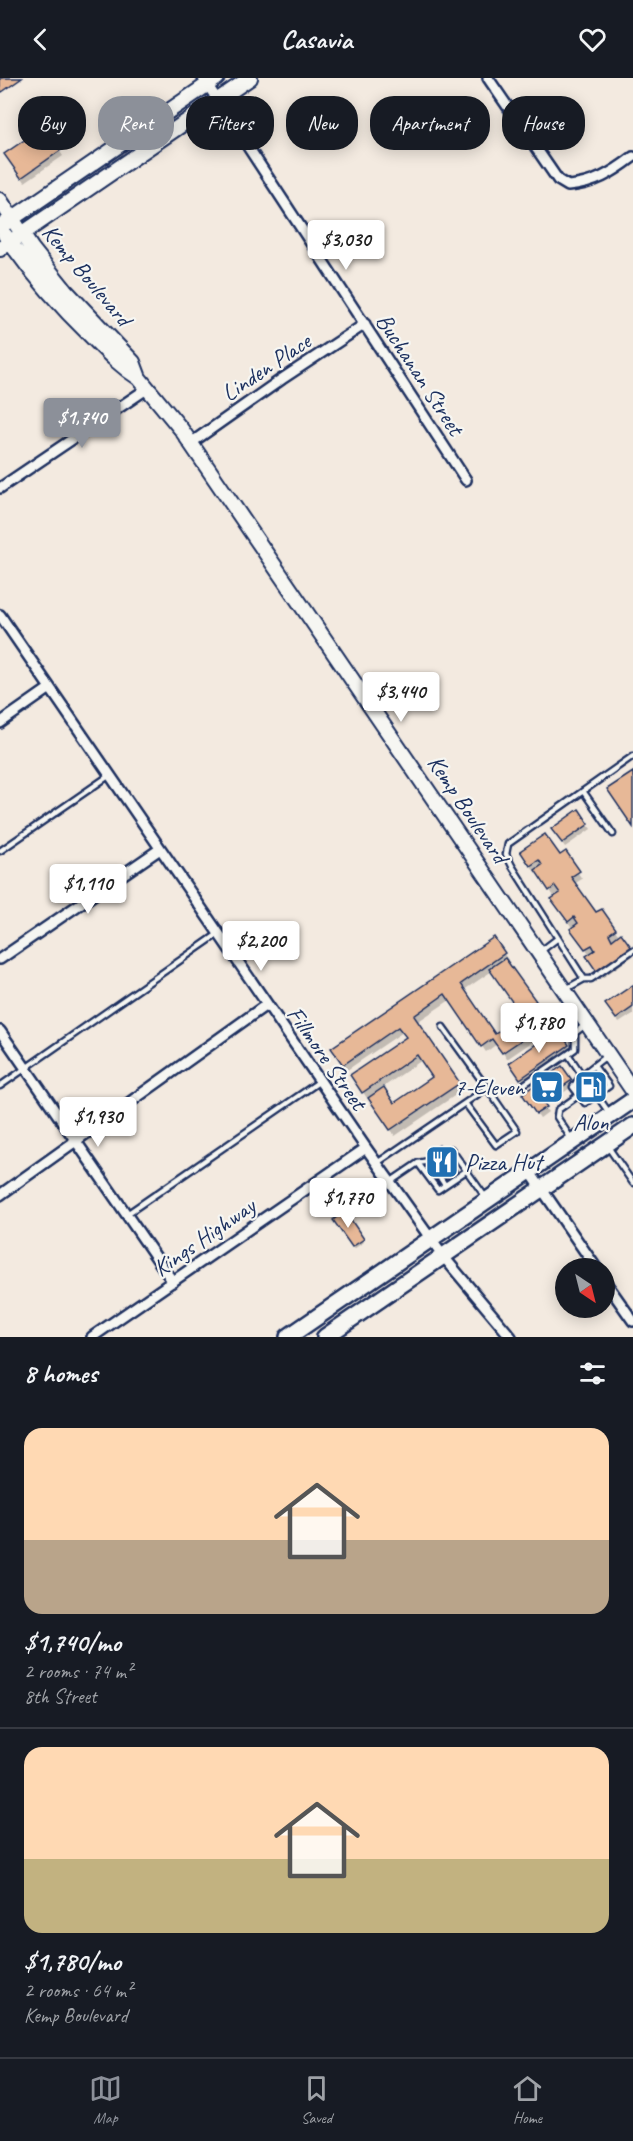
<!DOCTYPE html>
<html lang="en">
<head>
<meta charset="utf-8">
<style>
  :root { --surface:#171b24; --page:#242831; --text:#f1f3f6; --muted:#9ea1a6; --line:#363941; --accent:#8c9099 }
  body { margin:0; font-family:Caveat,sans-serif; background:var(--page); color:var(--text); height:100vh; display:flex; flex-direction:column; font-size:22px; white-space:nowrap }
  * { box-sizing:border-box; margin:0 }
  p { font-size:20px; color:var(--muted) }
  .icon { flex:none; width:33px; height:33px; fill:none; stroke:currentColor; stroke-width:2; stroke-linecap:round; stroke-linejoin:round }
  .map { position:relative; height:1259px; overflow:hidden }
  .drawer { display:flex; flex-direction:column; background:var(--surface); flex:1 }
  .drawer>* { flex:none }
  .banner { position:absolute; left:18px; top:18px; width:597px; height:54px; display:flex; gap:12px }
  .needle { width:39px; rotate:145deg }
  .buttons { position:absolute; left:555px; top:1180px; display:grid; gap:12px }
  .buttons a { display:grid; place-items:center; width:60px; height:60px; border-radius:50%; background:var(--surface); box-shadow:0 3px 15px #0003; font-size:30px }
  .price { position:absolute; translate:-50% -51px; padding:0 14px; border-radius:6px; background:#fff; color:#222; font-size:20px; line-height:39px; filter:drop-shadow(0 2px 3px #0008) }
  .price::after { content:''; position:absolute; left:50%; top:36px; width:18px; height:14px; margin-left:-9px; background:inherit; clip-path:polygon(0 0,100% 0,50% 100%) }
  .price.current { background:var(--accent); color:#fff }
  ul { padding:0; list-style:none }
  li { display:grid; align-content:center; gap:12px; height:318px; padding:0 24px }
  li+li { border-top:2px solid var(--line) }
  li span { display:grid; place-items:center; height:186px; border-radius:18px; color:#555 }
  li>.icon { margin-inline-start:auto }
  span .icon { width:108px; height:108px; fill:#fffc; stroke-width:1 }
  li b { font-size:26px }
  h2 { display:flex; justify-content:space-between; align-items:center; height:72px; padding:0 24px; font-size:26px }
  .chip { padding:0 21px; border-radius:24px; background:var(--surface); box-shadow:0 3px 15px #0003; font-size:21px; line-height:54px }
  .chip.current { background:var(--accent); color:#fff }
  header { display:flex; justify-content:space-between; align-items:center; height:78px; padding:0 24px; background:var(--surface); font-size:27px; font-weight:600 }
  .tabs { display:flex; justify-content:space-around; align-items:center; height:84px; border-top:2px solid var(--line); background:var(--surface); font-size:16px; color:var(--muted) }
  .tabs a { display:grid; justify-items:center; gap:3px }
  .tabs .current { color:var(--accent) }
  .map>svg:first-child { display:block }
  .shadow { fill:#0003; fill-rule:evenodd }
  .building { fill:#e7b897; stroke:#1b2f5e; stroke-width:1.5 }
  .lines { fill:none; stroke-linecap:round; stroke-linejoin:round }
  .lane-casing { stroke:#1b2f5e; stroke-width:9 }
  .street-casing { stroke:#1b2f5e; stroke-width:14 }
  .secondary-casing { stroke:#1b2f5e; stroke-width:18 }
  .primary-casing { stroke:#1b2f5e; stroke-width:20 }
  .lane { stroke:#f6f6f2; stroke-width:4.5 }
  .street { stroke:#f6f6f2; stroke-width:9 }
  .secondary { stroke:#f6f6f2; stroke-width:14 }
  .primary { stroke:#f6f6f2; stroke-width:15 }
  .labels { text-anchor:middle; stroke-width:4.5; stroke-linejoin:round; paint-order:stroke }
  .street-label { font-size:24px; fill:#1b2f5e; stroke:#f6f6f2 }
  .poi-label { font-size:24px; fill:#1b2f5e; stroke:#f6f6f2; text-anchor:end }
</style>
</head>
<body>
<header><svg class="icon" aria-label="back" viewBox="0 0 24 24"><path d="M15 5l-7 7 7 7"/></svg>Casavia<svg class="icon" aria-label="heart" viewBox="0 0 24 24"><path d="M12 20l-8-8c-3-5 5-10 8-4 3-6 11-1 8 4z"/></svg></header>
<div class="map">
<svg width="633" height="1259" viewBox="0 0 633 1259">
  <rect width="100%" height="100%" fill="#f3eae0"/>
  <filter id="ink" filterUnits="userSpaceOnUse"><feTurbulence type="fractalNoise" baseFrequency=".0167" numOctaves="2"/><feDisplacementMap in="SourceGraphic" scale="12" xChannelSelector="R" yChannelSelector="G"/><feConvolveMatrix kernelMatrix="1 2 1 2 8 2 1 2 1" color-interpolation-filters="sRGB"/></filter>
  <g filter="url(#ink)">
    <path class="shadow" d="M44,50L63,78L25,104L9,81Z
      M579,734L591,751L565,769L556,756Z
      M565,775L582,801L574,806L596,837L615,852L633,876V878L602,900L592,885L590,877L557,827L555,820L537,792L535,794L526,780L560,779Z
      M494,861L508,882L506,883L554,949L507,981L497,966L486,974L450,922L417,944L463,1012L395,1058L369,1019L367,1020L356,1004L407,960L403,954L347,992L337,977ZM492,893L524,939L495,958L464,912ZM422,982L434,1000L394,1027L382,1010Z
      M633,909V936L619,945L610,931Z
      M568,967L570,972L524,1004L514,990Z
      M570,1003L573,1008L544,1028L548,1034L540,1040L527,1021Z
      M438,1069L457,1096L448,1103L429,1075Z
      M345,1135L364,1164L354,1171L335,1142Z"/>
    <path class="building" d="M0,0H22L2,14L0,11Z
      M45,48L61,72L21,100L4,76Z
      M633,694V749L607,711Z
      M579,731L589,746L562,765L551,751Z
      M545,756L560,777L566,773L580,793L571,799L596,834L602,831L616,851L609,856L612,862L621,855L632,870L597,894L586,878L595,872L592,867L585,871L570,851L578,845L574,839L568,844L551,821L560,815L555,808L549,813L535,792L542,787L539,782L530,788L520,773Z
      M494,859L505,875L461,906L495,956L540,926L551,942L502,975L492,961L481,969L445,916L414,938L460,1005L390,1052L368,1020L384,1009L394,1025L432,999L417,977L362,1015L350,997L406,959L398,949L343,987L331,970Z
      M505,880L536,923L520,935L489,891Z
      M633,907V929L616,941L605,926Z
      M558,951L569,967L520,1001L509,985Z
      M562,988L572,1002L542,1023L547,1029L536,1036L522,1016Z
      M597,995L606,1009L586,1023L577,1010Z
      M439,1067L457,1092L445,1101L427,1075Z
      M345,1133L364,1161L352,1169L333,1142Z"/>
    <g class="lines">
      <g class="lane-casing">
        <path id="lane" d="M583,713L613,756
          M0,773L110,697
          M541,873L558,860
          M584,901L512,788L506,776L508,766L633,678
          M566,911L584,901H591L633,872
          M568,976L575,971V955L585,947
          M587,1003L582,997L606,978
          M523,1007L568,976L582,997L573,1009L585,1025L609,1008L594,988
          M0,1008L218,856
          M596,1016L610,1036
          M465,1025L496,1067L517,1053L487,1010
          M572,1062L557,1039L558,1032L579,1017
          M608,1069L633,1105
          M451,1071L486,1120
          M377,1085L487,1010L443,949
          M418,1085L429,1083L445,1107
          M390,1104L418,1085L438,1112L466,1093
          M127,1136L320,1003"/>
      </g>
      <g class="street-casing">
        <path id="street" d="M203,0L466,402
          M488,0L558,102L568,108C594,106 612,95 633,79
          M191,365L282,301L365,246
          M0,410L148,310
          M0,537L366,1070L443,1178L511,1259
          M0,645L50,610
          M0,881L160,771
          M0,953L173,1204
          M530,1094L597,1191
          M0,1117L266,927
          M604,1202L633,1243
          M92,1259L366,1070"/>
      </g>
      <g class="secondary-casing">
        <path id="secondary" d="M0,122L32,171L65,212L133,284L139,300L181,351L633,1013
          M0,149L217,0
          M5,157C30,193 58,226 90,257C106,273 120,288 139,300
          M0,171L250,0"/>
      </g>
      <g class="primary-casing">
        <path id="primary" d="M288,1259L633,1022
          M325,1259L633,1048"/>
      </g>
      <use href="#lane" class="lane"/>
      <use href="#street" class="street"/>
      <use href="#secondary" class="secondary"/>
      <use href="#primary" class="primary"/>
    </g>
  </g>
  <defs>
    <g id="supermarket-square" transform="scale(1.725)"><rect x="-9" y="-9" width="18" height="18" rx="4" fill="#1f6fb2" stroke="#f6f6f2"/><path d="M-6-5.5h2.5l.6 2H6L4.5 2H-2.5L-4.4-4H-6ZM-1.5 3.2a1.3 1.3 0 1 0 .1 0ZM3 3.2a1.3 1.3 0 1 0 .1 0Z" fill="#fff"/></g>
    <g id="fuel-square" transform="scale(1.725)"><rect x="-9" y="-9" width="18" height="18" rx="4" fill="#1f6fb2" stroke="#f6f6f2"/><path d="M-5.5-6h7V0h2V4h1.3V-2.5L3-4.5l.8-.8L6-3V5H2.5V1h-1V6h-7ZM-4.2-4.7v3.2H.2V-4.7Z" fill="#fff"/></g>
    <g id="restaurant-square" transform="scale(1.725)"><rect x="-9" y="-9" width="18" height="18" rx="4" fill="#1f6fb2" stroke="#f6f6f2"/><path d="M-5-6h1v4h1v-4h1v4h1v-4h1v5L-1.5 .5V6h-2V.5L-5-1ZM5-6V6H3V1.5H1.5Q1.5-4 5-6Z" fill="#fff"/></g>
  </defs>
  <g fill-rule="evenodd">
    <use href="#supermarket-square" x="547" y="1009"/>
    <use href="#fuel-square" x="591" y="1009"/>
    <use href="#restaurant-square" x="442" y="1084"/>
  </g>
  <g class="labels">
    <g class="street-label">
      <text transform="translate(87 197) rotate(50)" y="8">Kemp Boulevard</text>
      <text transform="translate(266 289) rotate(-34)" y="8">Linden Place</text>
      <text transform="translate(420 296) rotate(57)" y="8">Buchanan Street</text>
      <text transform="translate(468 731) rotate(56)" y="8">Kemp Boulevard</text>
      <text transform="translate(327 980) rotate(55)" y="8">Fillmore Street</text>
      <text transform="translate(204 1159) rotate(-35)" y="8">Kings Highway</text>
    </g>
    <g class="poi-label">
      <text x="524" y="1017">7-Eleven</text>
      <text x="591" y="1052" text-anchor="middle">Alon</text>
      <text x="465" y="1092" text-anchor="start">Pizza Hut</text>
    </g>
  </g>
</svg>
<div class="buttons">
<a><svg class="needle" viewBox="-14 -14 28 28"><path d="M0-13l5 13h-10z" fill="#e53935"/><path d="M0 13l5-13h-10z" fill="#9ea1a6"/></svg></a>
</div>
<b class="price" style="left:346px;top:193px">$3,030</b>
<b class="price current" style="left:82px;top:371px">$1,740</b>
<b class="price" style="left:401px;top:645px">$3,440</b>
<b class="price" style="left:88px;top:837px">$1,110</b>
<b class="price" style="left:261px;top:894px">$2,200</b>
<b class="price" style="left:539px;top:976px">$1,780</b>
<b class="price" style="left:98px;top:1070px">$1,930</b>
<b class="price" style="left:348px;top:1151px">$1,770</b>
<div class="banner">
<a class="chip">Buy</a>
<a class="chip current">Rent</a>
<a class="chip">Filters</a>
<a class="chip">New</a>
<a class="chip">Apartment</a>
<a class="chip">House</a>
</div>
</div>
<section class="drawer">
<h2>8 homes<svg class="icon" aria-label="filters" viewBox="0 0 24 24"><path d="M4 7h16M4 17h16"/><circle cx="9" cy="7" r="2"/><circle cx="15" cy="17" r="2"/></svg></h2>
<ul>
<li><span style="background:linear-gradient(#ffd9b3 60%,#b9a48a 0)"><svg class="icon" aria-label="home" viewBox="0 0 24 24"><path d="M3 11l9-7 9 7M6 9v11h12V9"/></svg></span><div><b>$1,740/mo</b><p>2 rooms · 74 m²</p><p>8th Street</p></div></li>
<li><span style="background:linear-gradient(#ffd9b3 60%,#c2b280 0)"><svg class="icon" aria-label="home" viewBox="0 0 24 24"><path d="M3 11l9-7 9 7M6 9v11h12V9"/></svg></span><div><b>$1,780/mo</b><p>2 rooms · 64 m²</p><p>Kemp Boulevard</p></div></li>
</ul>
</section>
<nav class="tabs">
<a class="current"><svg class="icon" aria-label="map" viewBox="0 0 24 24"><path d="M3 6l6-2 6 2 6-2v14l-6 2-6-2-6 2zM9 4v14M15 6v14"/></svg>Map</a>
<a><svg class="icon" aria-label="saved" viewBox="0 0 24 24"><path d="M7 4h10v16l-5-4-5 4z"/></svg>Saved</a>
<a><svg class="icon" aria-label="home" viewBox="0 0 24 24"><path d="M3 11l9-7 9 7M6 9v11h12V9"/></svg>Home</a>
</nav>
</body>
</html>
